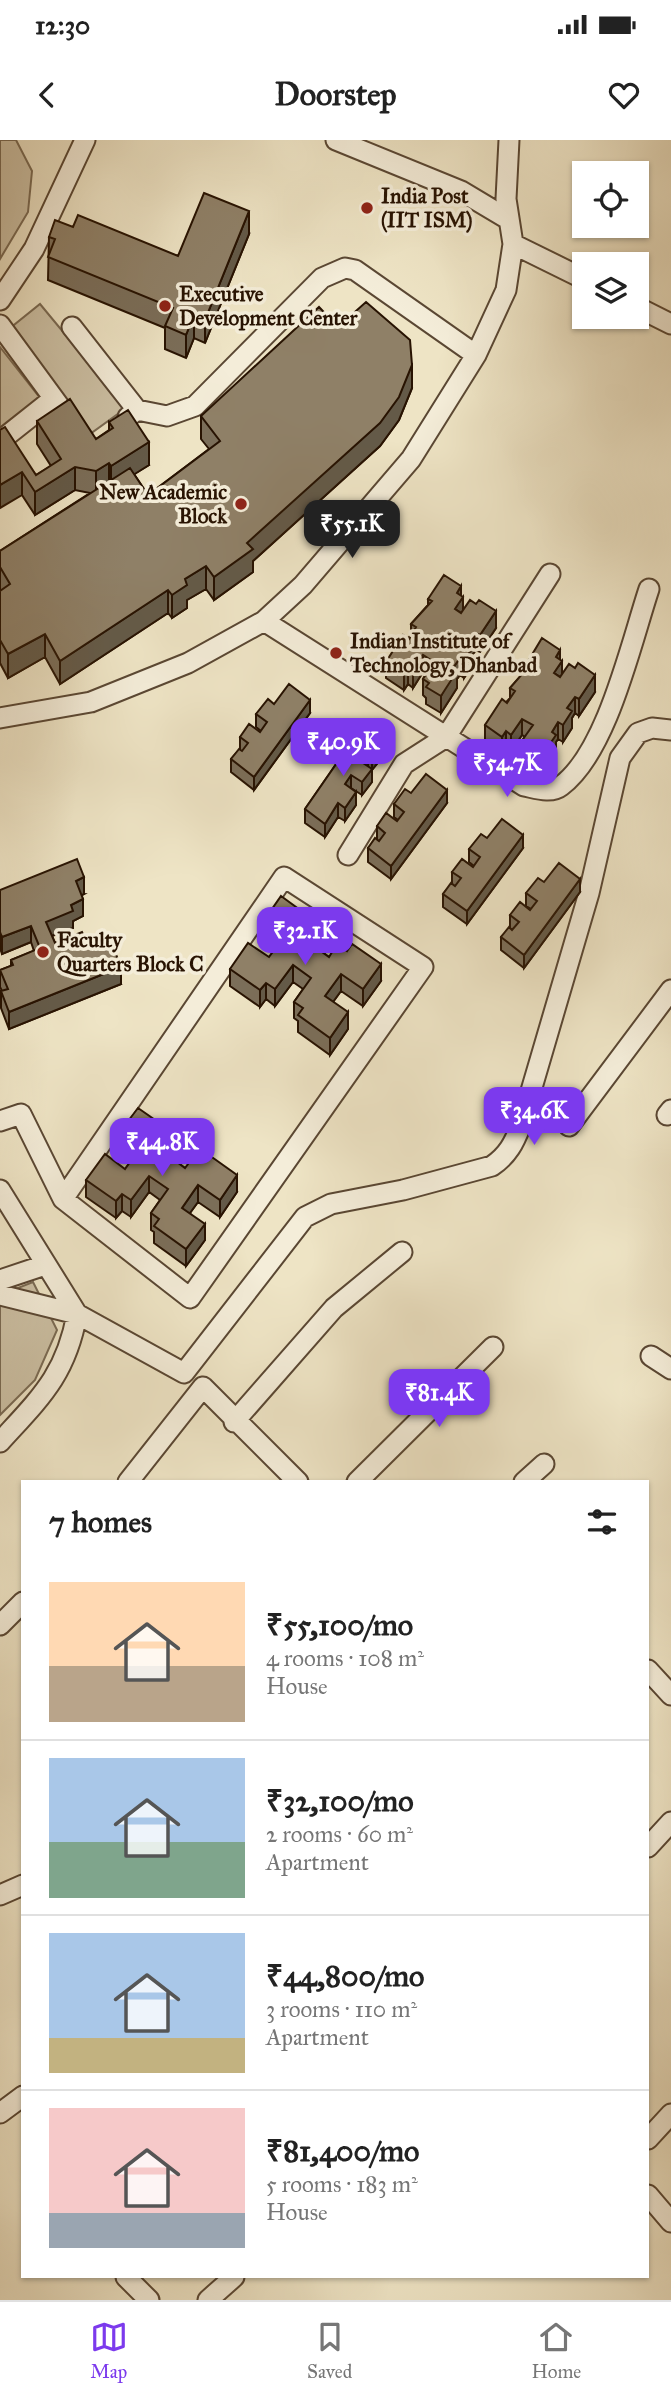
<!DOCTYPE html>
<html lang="en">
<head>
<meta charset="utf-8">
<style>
  :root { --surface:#fff; --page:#f2f2f2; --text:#222; --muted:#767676; --line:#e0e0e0; --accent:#7c3aed }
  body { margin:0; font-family:"IM FELL Great Primer",serif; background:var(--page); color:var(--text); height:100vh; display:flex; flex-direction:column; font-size:26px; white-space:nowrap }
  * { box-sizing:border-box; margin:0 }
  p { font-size:23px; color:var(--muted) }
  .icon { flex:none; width:38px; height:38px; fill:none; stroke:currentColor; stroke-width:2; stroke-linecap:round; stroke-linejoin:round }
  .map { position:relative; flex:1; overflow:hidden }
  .details { position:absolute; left:21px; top:1340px; width:628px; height:798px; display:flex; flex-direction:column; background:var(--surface); border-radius:0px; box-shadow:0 2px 5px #0004 }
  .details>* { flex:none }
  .buttons { position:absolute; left:572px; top:21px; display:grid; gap:14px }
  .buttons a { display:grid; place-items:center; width:77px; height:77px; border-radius:0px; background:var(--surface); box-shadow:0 2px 5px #0004; font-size:35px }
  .price { position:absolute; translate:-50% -60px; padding:0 16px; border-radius:14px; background:var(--accent); color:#fff; font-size:23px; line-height:46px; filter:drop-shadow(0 2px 4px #0008) }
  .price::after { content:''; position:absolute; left:50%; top:42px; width:21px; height:16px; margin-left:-10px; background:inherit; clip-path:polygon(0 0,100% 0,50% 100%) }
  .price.selected { background:#222; color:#fff }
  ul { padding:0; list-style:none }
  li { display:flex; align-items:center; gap:21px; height:175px; padding:0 28px }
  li+li { border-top:2px solid var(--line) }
  li span { display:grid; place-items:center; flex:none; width:196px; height:140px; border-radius:0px; color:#555 }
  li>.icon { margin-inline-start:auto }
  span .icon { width:84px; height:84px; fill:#fffc; stroke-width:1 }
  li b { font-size:30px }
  h2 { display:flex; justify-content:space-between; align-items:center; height:84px; padding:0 28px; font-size:30px }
  .status { display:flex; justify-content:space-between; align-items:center; height:49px; padding:0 35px; background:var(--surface); direction:ltr }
  .status svg { height:19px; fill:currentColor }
  header { display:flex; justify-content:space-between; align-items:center; height:91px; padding:0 28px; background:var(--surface); font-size:32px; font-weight:700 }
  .menu { display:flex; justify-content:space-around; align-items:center; height:98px; border-top:2px solid var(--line); background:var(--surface); font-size:19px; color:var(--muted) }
  .menu a { display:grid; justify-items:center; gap:4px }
  .menu .selected { color:var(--accent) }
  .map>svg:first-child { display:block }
  .green { fill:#ccc0a4; stroke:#7a6a53; stroke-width:2 }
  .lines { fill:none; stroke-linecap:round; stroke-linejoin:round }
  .minor-casing { stroke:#5a4733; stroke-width:23 }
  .minor { stroke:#f4edd9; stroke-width:19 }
  .wall { fill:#7b6e59; stroke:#281302; stroke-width:2 }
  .shaded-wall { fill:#645a48; stroke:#281302; stroke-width:2 }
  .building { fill:#8f8067; stroke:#281302; stroke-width:2 }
  .poi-dot { fill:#8f2418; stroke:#f4edd9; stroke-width:2.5 }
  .labels { text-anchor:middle; stroke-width:7; stroke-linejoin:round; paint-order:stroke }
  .poi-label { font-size:21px; font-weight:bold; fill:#281302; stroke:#f4edd9; text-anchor:start }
</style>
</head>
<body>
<div class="status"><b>12:30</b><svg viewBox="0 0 49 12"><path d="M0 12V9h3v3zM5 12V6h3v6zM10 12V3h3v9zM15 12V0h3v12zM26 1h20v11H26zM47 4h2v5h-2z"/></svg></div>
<header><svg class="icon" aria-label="back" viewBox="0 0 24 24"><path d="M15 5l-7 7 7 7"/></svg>Doorstep<svg class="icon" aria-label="heart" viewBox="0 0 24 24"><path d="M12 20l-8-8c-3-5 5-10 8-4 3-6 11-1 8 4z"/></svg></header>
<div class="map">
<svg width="671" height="2160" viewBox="0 0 671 2160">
  <rect width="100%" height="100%" fill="#eee4c5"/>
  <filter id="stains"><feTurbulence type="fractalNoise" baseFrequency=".00286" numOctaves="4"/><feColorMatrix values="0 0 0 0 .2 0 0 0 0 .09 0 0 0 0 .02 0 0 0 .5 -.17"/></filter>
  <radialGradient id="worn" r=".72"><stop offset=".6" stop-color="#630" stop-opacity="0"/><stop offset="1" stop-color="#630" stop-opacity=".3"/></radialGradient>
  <path class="green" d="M0,0H16L32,31L28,72L0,119Z
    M40,164L126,268L90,294L9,189Z
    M0,207L40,258L0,291Z
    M33,1142L57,1190L35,1240L0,1275V1155Z"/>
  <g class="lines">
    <g class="minor-casing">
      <path id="minor" d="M336,0L461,51L508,79
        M513,104L584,139
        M0,160L34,109L85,0
        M637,167L671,184
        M0,185L74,286
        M72,187L137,270L128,277
        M137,270L167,276L195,266L322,138L345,128L355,130L476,215
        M0,301L53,259
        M264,481L524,646C535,648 551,654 561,646C607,612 631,503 649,449
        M0,578L91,562L188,523L264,481L303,445L411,319L476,215L506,150L513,104L506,59L509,0
        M348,715L404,624L446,597L550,434
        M667,975L671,970
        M0,981L21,974L63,1059L190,1158L423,827L284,737L63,1059
        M569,986L671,850
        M0,1050L77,1174C66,1235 40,1258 0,1302
        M0,1140L45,1125
        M0,1155L77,1174L184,1233L305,1077L331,1064L403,1050L492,1026C508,1015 514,1003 521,985L589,753L620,618L638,593L652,588L671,590
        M651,1216L671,1229
        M234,1282L334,1168L402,1112
        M128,1342L203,1247L298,1342
        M357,1342L493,1207
        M524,1342L544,1324
        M0,1485L23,1462
        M648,1530L671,1555
        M648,1707L671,1682
        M0,1755L23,1745
        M0,1973L23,1956
        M648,1999L671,1974
        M648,2055L671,2082
        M126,2137L149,2160
        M208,2160L234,2137"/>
    </g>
    <use href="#minor" class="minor"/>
  </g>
  <path class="wall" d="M73,87L178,116L249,94L205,203L194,198L186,218L165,209V188L48,140L49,97Z
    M338,187L412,248L399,280L380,306L253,421V432L214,460L206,449L187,460V468L172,478L168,473L60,544L45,517L8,538L0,523V411L90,353L75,350L35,375L22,355L0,290L36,335L51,326L37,304V281L96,299L109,290V282L149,325L134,334L148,355L209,309L201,299V276Z
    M461,456L463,470L496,488L480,512L476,510L473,514V524L464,538L460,535L457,539V548L441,573L426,564V558L423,555V539L426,534L423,532L413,548L408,544L404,550L386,538V522L411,495V484L428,465V459Z
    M560,520L562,534L595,552L579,576L575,573L572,578V588L563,602L558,599L556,602V612L539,637L525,627V622L521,619V602L525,597L522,595L511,611L506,608L502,614L485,602V585L510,558V548L527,529V523Z
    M274,564L310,573L254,650L231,632V619L240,609V597L261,591L256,587V574Z
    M359,591L380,620L372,630V642L362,655L351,648V649L356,665L345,681L338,677L325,697L305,683V669Z
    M411,653L447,663L391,739L368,722V708L377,699V686L398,680L394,677V664Z
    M487,698L523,708L467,784L443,767V754L452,744V732L474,726L469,722V709Z
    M544,742L580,752L524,828L501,810V797L510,788V775L531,769L526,766V753Z
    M0,750L84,754L82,755L83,776L73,781V788L52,796L55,803L85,799L121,844L9,889L1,868V851H2L0,847V830L11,826V820L34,811L31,802L2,814L0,808Z
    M263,782L311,790L314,806L329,817L381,841L363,866L341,851L333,862L348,889L330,915L298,892V881L294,878V862L303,849L293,842L275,866L266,859L260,867L230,846V829L269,817L276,808L263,799Z
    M119,993L168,1001L170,1017L185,1028L237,1052L220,1077L198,1062L190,1073L205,1100L186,1126L154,1103V1092L151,1090V1073L160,1060L149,1052L131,1077L122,1071L116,1078L86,1057V1040L125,1029L132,1020L119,1010Z"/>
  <path class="shaded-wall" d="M249,71V94L205,203V180Z
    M194,175V198L186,218V195Z
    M412,225V248L399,280L380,306L253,421V432L214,460V437Z
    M149,302V325L111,349V326Z
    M109,323V346L96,354V331Z
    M75,327V350L35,375V352Z
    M22,332V355L0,368V345Z
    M206,426V449L187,460V468L172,478V455L185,439Z
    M461,446V460L463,457V474L455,469L457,453Z
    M168,450V473L60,544V521Z
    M496,471V488L480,512V495Z
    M476,493V510L473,514V524L464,538V521L469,504Z
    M45,494V517L8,538V514Z
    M560,510V524L562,521V538L554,533L556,517Z
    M423,515V532L413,548V531Z
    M460,518V535L457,539V548L441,573V556L453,528Z
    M408,527V544L404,550V533Z
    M595,535V552L579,576V559Z
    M575,557V573L572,578V588L563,602V585L567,568Z
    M310,560V573L254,650V637Z
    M522,579V595L511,611V595Z
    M558,582V599L556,602V612L539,637V620L552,592Z
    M506,591V608L502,614V597Z
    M380,606V620L372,630V617Z
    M368,614V627L363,623Z
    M372,629V642L362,655V642Z
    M351,635V648L345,658V644Z
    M447,650V663L391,739V726Z
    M356,652V665L345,681V668Z
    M338,663V677L325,697V684Z
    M523,695V708L467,784V771Z
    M84,737V754L76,758V741Z
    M580,739V752L524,828V815Z
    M83,759V776L73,781V788L46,798V782L71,765Z
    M311,778V795L305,786Z
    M31,786V802L2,814V797Z
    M314,792V809L307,801Z
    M381,824V841L363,866V849Z
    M293,825V842L275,866V849Z
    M121,827V844L9,889V872Z
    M341,834V851L325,873V856Z
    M266,843V859L260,867V850Z
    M348,872V889L330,915V898Z
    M168,989V1006L162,997Z
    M170,1003V1020L164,1012Z
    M237,1035V1052L220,1077V1060Z
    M149,1036V1052L131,1077V1060Z
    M198,1045V1062L182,1084V1068Z
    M122,1054V1071L116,1078V1061Z
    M205,1084V1100L186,1126V1109Z"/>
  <path class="building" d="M204,53L249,71L205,180L194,175L186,195L165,186L173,168L48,117L55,99L49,97L55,80L73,87L78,75L178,116Z
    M366,162L410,200L412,225L399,257L380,283L247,403L253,409L214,437L206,426L185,439L187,445L172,455L168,450L60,521L45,494L8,514L0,500V451L10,444L0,427V411L130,328L148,355L220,301L201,276L319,167L338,187Z
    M70,259L96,299L113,288L109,282L128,270L149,302L111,326L109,323L96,331L75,327L35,352L22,332L0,345V290L5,287L36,335L61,319L37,281Z
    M444,435L461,446L457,453L463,457L455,469L461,473L470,460L476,464L479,460L496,471L480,495L476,493L469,504L473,507L464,521L460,518L453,528L457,531L441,556L426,547L429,543L423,539L434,522L423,515L413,531L408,527L404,533L386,522L403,495L409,499L416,487L411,484L432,461L428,459Z
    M542,498L560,510L556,517L562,521L554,533L560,537L569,524L575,528L578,523L595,535L579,559L575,557L567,568L572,571L563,585L558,582L552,592L556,595L539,620L525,611L528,607L521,602L533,585L522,579L511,595L506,591L502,597L485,585L502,559L507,563L515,551L510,548L530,525L527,523Z
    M289,544L310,560L254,637L231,619L239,609L242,611L248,603L240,597L249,584L260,592L267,582L256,574L268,559L274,564Z
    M359,591L380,606L372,617L368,614L363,623L372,629L362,642L351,635L345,644L356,652L345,668L338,663L325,684L305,669Z
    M426,634L447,650L391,726L368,708L375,698L379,701L385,693L377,686L386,673L397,681L404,672L394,664L405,649L411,653Z
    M502,679L523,695L467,771L443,754L451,743L455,746L461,738L452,732L462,719L473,727L480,717L469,709L481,694L487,698Z
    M77,719L84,737L76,741L83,759L71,765L73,771L46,782L55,803L82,792L85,799L99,793L106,810L113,807L121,827L9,872L1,851L8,849L0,830L13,825L11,820L40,808L31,786L2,797L0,792V750Z
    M559,723L580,739L524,815L501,797L509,787L512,790L519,782L510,775L520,762L530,770L537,761L526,753L538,738L544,742Z
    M281,756L311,778L305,786L314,792L307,801L329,817L337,804L347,811L352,804L381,824L363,849L341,834L325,856L348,872L330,898L298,875L303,868L294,862L311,838L293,825L275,849L266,843L260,850L230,829L248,803L269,817L284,797L263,782Z
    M138,968L168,989L162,997L170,1003L164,1012L185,1028L194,1016L203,1022L209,1015L237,1035L220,1060L198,1045L182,1068L205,1084L186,1109L154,1086L159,1079L151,1073L168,1049L149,1036L131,1060L122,1054L116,1061L86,1040L105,1014L125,1029L140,1008L119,993Z"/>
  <g class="poi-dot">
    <circle cx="367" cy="68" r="7"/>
    <circle cx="165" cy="166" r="7"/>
    <circle cx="241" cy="364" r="7"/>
    <circle cx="336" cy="513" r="7"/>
    <circle cx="43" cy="812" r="7"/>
  </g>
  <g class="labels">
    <g class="poi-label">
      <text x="381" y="63">India Post<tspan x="381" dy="24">(IIT ISM)</tspan></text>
      <text x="179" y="161">Executive<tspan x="179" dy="24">Development Center</tspan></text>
      <text x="227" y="359" text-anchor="end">New Academic<tspan x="227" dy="24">Block</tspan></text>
      <text x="350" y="508">Indian Institute of<tspan x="350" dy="24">Technology, Dhanbad</tspan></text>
      <text x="57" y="807">Faculty<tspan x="57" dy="24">Quarters Block C</tspan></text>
    </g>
  </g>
  <rect width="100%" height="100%" filter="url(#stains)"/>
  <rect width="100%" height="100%" fill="url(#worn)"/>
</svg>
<div class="buttons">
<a><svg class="icon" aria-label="locate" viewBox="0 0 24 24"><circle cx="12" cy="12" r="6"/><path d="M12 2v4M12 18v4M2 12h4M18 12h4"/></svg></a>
<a><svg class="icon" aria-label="layers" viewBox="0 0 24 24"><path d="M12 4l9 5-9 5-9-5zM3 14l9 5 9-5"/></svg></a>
</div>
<b class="price selected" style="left:352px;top:420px">₹55.1K</b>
<b class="price" style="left:343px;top:638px">₹40.9K</b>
<b class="price" style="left:507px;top:659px">₹54.7K</b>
<b class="price" style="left:305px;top:827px">₹32.1K</b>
<b class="price" style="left:534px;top:1007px">₹34.6K</b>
<b class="price" style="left:162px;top:1038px">₹44.8K</b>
<b class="price" style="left:439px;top:1289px">₹81.4K</b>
<section class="details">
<h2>7 homes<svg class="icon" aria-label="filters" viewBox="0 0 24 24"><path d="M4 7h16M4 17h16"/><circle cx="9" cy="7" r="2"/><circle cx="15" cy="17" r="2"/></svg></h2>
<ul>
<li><span style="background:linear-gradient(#ffd9b3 60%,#b9a48a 0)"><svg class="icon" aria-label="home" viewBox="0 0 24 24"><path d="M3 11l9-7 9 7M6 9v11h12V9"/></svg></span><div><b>₹55,100/mo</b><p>4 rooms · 108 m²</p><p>House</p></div></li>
<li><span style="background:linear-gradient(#a9c7e8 60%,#7fa58c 0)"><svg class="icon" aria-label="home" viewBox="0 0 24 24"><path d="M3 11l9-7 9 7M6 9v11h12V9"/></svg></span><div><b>₹32,100/mo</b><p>2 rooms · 60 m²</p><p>Apartment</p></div></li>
<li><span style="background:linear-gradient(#a9c7e8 75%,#c2b280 0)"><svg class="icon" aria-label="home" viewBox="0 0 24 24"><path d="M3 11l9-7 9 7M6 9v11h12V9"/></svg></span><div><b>₹44,800/mo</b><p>3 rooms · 110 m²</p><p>Apartment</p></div></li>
<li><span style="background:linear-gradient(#f6c9c9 75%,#9aa5b1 0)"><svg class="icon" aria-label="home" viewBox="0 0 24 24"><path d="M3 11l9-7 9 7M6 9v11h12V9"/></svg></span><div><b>₹81,400/mo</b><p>5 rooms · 183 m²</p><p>House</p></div></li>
</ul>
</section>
</div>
<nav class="menu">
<a class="selected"><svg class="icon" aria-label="map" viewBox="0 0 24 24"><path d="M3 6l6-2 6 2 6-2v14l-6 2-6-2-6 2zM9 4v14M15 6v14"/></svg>Map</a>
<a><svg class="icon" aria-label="saved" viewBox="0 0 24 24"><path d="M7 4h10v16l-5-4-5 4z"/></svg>Saved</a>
<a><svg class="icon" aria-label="home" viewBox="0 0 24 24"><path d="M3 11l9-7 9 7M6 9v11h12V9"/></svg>Home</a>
</nav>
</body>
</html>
